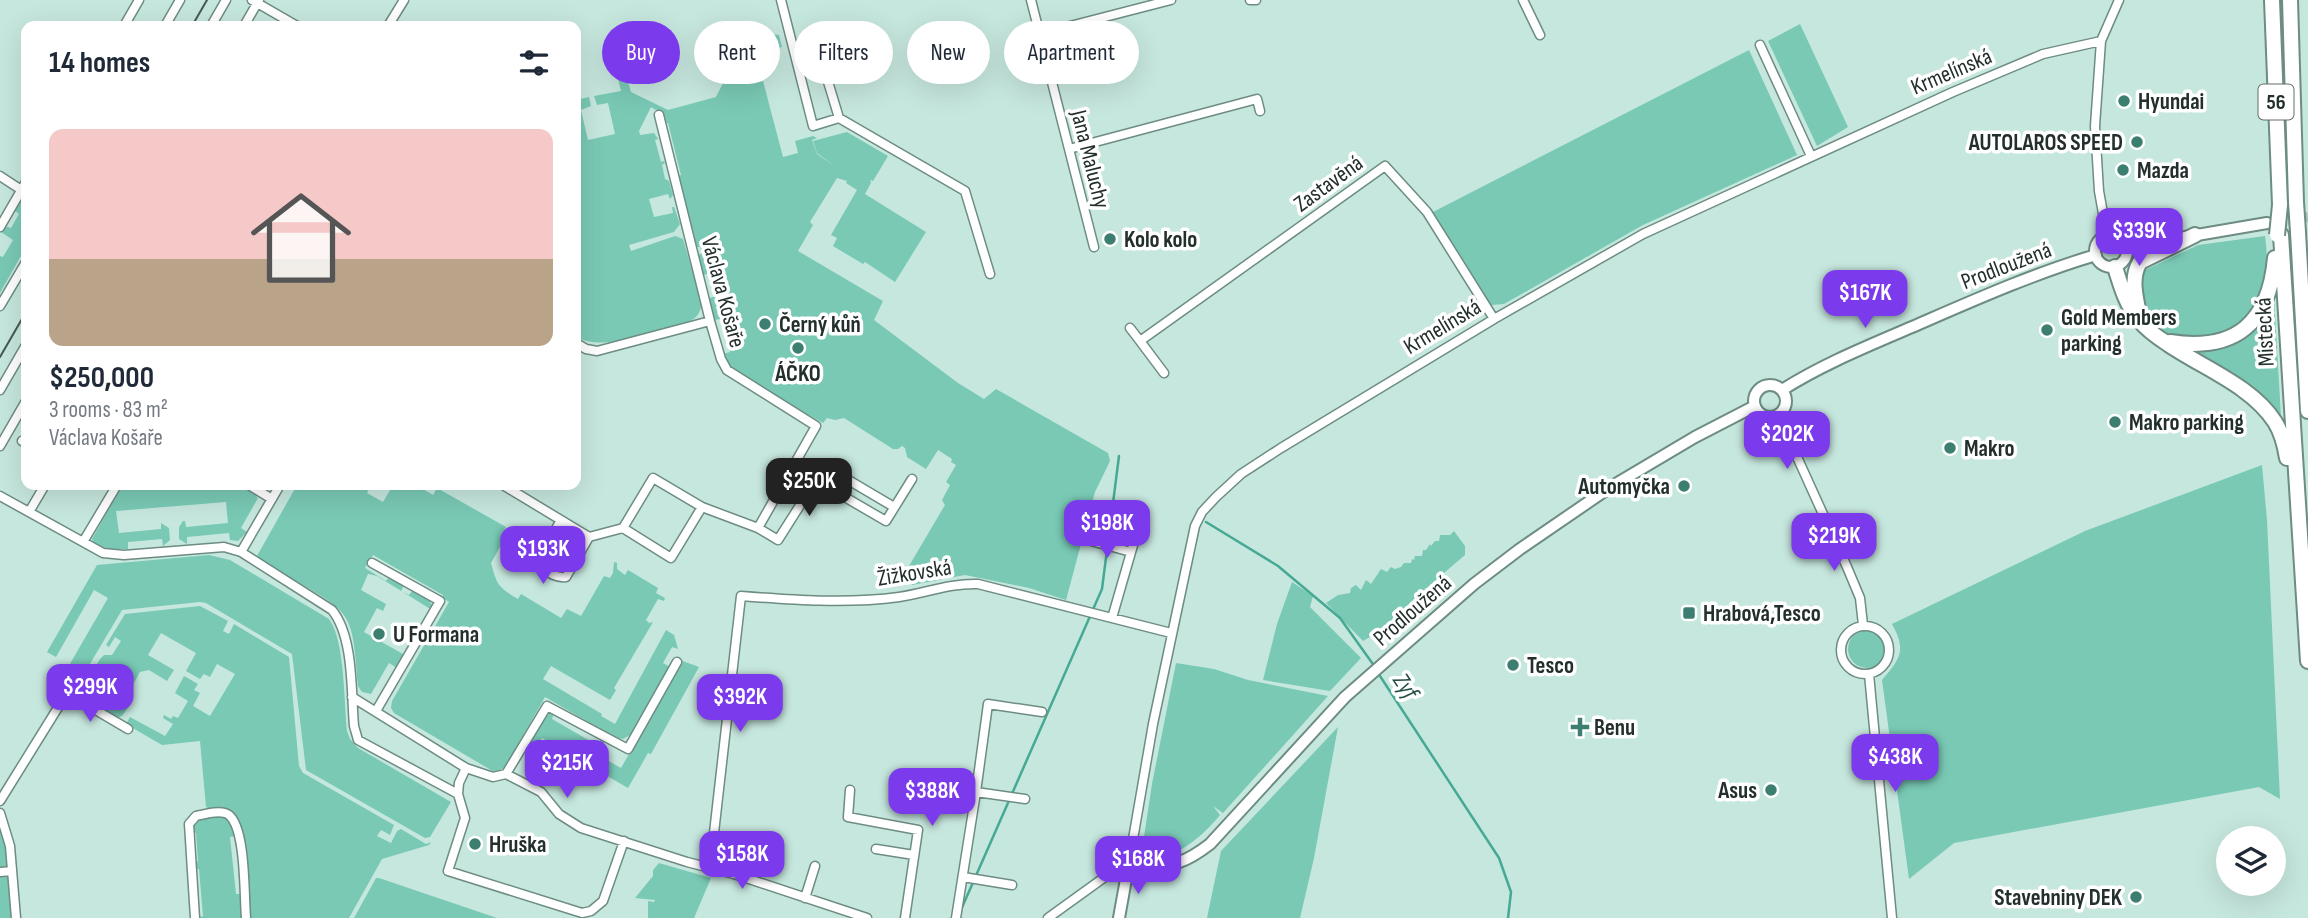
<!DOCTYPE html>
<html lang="en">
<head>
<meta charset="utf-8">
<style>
  :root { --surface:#fff; --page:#f6f6f7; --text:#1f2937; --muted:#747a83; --line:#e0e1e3; --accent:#7c3aed }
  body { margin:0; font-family:"Sofia Sans Condensed",sans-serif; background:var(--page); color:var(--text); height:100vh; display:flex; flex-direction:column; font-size:26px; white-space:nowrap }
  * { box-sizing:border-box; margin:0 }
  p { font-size:23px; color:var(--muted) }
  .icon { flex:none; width:38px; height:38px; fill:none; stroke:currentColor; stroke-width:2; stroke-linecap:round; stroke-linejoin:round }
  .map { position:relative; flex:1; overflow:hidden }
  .sheet { position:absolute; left:21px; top:21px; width:560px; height:469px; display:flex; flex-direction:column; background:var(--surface); border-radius:14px; box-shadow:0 7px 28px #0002 }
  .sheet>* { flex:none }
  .guide { position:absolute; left:602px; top:21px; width:665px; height:63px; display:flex; gap:14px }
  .controls { position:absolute; left:2216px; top:826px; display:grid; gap:14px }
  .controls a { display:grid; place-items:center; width:70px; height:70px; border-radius:50%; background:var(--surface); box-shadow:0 7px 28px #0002; font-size:35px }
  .price { position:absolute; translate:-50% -60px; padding:0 16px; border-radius:14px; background:var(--accent); color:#fff; font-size:23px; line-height:46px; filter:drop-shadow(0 2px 4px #0008) }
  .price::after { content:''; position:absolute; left:50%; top:42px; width:21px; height:16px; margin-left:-10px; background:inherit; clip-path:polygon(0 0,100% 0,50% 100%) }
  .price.on { background:#222; color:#fff }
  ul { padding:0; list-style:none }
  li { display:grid; align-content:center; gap:14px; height:371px; padding:0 28px }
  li+li { border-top:2px solid var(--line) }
  li span { display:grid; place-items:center; height:217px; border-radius:14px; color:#555 }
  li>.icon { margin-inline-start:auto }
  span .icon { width:126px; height:126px; fill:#fffc; stroke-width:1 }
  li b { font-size:30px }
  h2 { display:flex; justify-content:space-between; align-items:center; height:84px; padding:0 28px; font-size:30px }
  .chip { padding:0 24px; border-radius:32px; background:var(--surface); box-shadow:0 7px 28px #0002; font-size:24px; line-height:63px }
  .chip.on { background:var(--accent); color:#fff }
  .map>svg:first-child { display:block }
  .green { fill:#79c9b5 }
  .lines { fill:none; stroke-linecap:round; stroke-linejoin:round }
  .stream { stroke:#46a994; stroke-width:2.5 }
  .secondary-tunnel { stroke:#a5c2ba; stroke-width:10; stroke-dasharray:10 5; stroke-linecap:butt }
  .street-casing { stroke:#6d8c83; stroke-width:11 }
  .secondary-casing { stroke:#6d8c83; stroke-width:14 }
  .highway-casing { stroke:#6d8c83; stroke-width:18 }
  .street { stroke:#fff; stroke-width:8 }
  .secondary { stroke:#fff; stroke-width:10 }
  .highway { stroke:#fff; stroke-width:14 }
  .tram { stroke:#475854; stroke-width:2 }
  .highway-bridge-casing { stroke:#6d8c83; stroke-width:18; stroke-linecap:butt }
  .highway-bridge { stroke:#fff; stroke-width:14 }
  .poi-dot { fill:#3c7e6f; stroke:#fff; stroke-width:2.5 }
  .labels { text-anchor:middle; stroke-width:7; stroke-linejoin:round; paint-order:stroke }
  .shield { fill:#fff; stroke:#646d6b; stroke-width:2 }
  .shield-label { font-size:21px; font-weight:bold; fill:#222f2c }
  .street-label { font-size:23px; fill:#222f2c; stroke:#fff }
  .poi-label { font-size:23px; font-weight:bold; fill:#222f2c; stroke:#fff; text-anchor:start }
  .water-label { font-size:24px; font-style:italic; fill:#234e44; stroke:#fff }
</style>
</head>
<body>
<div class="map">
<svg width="2308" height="918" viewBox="0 0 2308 918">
  <rect width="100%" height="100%" fill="#c6e7de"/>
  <path class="green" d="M1800,24L1848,127L1817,146L1768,41Z
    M771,34L779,35L782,47L771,50L767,38L753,43L783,157L798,153L795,141L813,136L817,138L812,140L817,154L836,167L817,153L813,141L847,132L888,156L873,181L870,180L871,183L865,194L926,232L895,282L865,262L863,264L833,246L837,238L831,235L857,190L846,183L847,181L837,178L810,222L813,225L798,251L883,301L874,320L958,383L984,399L996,389L1108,453L1110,461L1095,492L1066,600L1029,588L965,575L912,585L909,566L945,505L942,500L950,485L946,482L956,465L951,462L952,459L938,450L926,469L907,457L905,448L902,446L898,449H893L844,418L835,420L827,418L823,423L742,377L730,367L723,354L730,352L721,319L714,320L708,299L715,296L709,274L702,275L697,256L702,253L700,247H695L693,239L695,237L683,201L685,198L681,184L678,183V176L681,175L668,123L663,124L659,112L651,107L639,131L640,135L654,133L658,139L655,140L661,162L664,161L665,163L662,165L665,179L669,181L673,195L670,199L668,194L649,199L654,217L673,213L672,207H674L680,224L674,232L629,245L631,251L675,236L683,239L701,301C702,310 698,317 690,321C658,330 606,353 576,337V100L589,97L591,106L581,110L588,140L615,134L608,103L597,105L594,96L621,91L612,56L628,51L623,65L631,92L668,110L716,97L724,81L715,49Z
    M1749,50L1797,155L1643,225L1504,304L1491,305L1433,212Z
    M26,198V247L0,293V256L3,257L13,240L1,232L5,226L11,228L19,214L14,210L19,201Z
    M2265,236C2271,278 2264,323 2218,339C2210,341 2199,338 2191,338C2184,337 2176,338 2169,336C2144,329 2138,292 2143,271L2198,245Z
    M2274,296L2281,417L2253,391L2196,354L2233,342Z
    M2262,465L2267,520L2280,799L2259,787L1954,843L1909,879L1882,680C1900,659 1907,651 1892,624L2085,531Z
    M122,485H241L257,494L256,496L258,498L241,528L247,532L238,541L230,540L229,533L187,537V544L179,539V527L183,521H185L186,527L228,523L226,502L116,511L119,533L161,529V523L169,528L170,540L163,546L162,539L128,542V549H110L95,545L92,539Z
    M297,485H371L367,493L383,502L393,485H416L433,495L437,488L506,527L501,535L503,543L509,546L506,550L500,547L491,563C497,585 498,587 518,599L521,594L561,618L567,609L581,616L604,576L610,578L613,573L614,562L617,563V569L625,575L628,570L658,588L656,593L665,598L664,601L658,599L646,620L649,623L653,622L614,688L616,690L610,700L551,666L543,679L602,714L601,716L615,724L666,630L674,635L678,649L672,647L663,663L670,667L630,735L623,739L614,737L545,697L505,767L496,773L394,713L391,708L392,701L449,602L443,598V595L373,555L365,568L386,581L389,577L404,585L401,591L409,595L413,590L429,600L433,607L432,610L377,576L368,574L361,590L386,604L383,611L377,608L364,632L403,654L404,657L397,668L389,663L371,694L362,692L358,686C352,612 354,614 289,577C279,570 266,565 257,556Z
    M1454,531L1465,546V555L1417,596L1385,628L1363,641L1326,603L1338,595L1350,593L1351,588L1356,585L1361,590L1366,580L1371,584L1381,569L1387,572L1391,567L1395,569L1401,567L1404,563H1411L1412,559L1414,560L1415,556H1422L1423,550H1426L1430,544L1431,546L1435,541H1439L1440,535H1450Z
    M209,555L230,560L329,619C345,640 344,704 347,731L350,739L358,748L451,802L430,837L425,838L306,770L292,654L206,603L200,602L122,610L78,684L63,676L108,598L94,590L56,657L47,652L97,565Z
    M1292,582L1313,596L1310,607L1361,658L1330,691L1263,680L1277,624Z
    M200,606L228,621L223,631L229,634L234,624L289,657L299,766L303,773L394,825L390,835L381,830L377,836L391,843L397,831L401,829L426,844L431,842L429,845L382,859L349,918H251L243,831L230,809L211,810L206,807L200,741L162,745L126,724L130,717L165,736L173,724L163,718L164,715L171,719L173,716L178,718L188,701L175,693L184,676L198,684L194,690L200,693L193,706L210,716L235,674L217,664L210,677L204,674L200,679L186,671L196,653L161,633L148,655L174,670L167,681L149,670L140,672L130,690V705L122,716L116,718L78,695L100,659L104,655H112L121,641L115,637L109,647L106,645L125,614Z
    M1848 649a19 19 0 1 1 38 0a19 19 0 1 1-38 0Z
    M680,660L699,667L651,754L648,753L628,788L542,738L536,748L528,744L546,715L554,713L552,719L597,745L601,739L605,741L598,755L621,768L681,663Z
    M1176,663L1214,669L1248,680L1328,696L1223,813L1213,806L1220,815C1208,830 1177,861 1155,855C1150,853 1147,848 1143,843L1152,784Z
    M1338,727L1314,858L1300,918H1207L1221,851Z
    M224,817L231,823L236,836L230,837L236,894H242L243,918H197L203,916L199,869H193L192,863L198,861L196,833L190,832C193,816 210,817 224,817Z
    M0,824L5,841L12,918H0Z
    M659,863L711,878L694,918H648V901L654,902L655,900L635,898L653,876V870Z
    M376,878H379L497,918H354Z"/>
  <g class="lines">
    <path class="stream" d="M1206,522L1278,566L1340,618L1375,667
      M1378,673L1499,858L1511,892L1508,918
      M960,912L1102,589L1119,456"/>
    <path class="secondary-tunnel" d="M2273,222L2308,217"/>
    <g class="street-casing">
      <path id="street" d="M252,0L297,26
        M781,0L813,126L839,118L965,191L990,274
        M1031,0L1094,247
        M1250,0H1256
        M1523,0L1540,35
        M124,26L139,0
        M165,26L180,0
        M211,26L226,0
        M244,26L259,0
        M388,26L404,0
        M1039,34L1171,0
        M2101,41L2119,0
        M1760,45L1811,156
        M796,58L819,52L839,118
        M659,115L710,321L721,359L727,370L816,426L758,528
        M1069,149L1257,99L1260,111
        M0,176L26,193
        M0,227L26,182
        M0,306L26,262
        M1130,328L1140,341
        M576,343L586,349L597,351L710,321
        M1164,373L1140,341L1385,166L1427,212L1494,319
        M0,390L26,345
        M1778,415L1847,567L1860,598L1863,625
        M22,441L26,443
        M0,446L26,401
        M793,467L886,521L912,479
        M653,478L702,507L671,558L623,528Z
        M249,485L272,499
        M503,485L589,537L623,528
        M837,492L845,478L894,507
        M0,496L103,553L124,555L224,547L241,552L332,610C354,637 351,692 354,726L358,740L458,794
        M702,507L758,528L778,540L816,480
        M29,512L45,485
        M561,520L540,557L541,566C548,573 557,578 566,577L589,537
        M1091,541L1131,552
        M83,542L117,485
        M241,552L280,485
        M372,563L440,601L376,711
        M1112,618L1136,535
        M1841 650a24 24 0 1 1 48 0a24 24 0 1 1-48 0Z
        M1869,674L1892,918
        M352,697L466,768L493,777L506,774L547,706L628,749L677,662
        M466,768L459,783L458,794L465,818L448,871L582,913L591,911L603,901L624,841
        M506,774L541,792L559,814L581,828L687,862L734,874L867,918
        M850,790L848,817L918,830L905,918
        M976,792L988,704L1042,712
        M0,801L67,693L128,729
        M0,813L10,846L16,918
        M876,849L914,855
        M710,868L741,596C793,600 847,604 899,597C926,593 950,583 978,584L1171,633
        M0,872L12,871
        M963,877L1012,885
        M805,898L815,866
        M195,918L189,824L196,816C204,814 222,809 229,815C246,829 244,895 246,918
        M956,918L976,792L1025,799
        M1048,918L1109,874L1128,868L1153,724L1195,526L1202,512L1216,497L1241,474L1281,448L1494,319L1643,234L1953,92L2043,54L2101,41L2095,126L2099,191L2107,236"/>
    </g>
    <g class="secondary-casing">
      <path id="secondary" d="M2095 251a16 16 0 1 1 32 0a16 16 0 1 1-32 0Z
        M2127,247L2267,223
        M1754 401a16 16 0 1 1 32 0a16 16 0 1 1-32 0Z
        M1782,390C1823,364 1868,346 1912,327C1972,301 2032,274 2096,255
        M1119,918L1128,868C1167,863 1175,871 1210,844L1345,697L1474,584L1520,549L1609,488L1695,437L1755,406"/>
    </g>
    <g class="highway-casing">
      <path id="highway" d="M2272,0L2280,205
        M2290,0L2296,202
        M2298,232L2308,411
        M2281,235L2308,661
        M2115,267C2121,286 2126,305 2139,320C2147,330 2157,337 2168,344C2203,368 2252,386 2275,422C2282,433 2285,446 2287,458
        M2139,314C2136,297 2130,278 2140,262L2195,235
        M2170,342C2236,352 2269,323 2275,258"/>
    </g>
    <use href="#street" class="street"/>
    <use href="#secondary" class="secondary"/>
    <use href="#highway" class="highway"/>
    <path class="tram" d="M192,26L207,0
      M0,357L26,312"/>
    <g class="highway-bridge-casing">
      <path id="highway-bridge" d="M2296,202L2298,232
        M2277,235L2280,205"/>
    </g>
    <use href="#highway-bridge" class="highway-bridge"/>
  </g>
  <g class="poi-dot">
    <circle cx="2124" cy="101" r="7"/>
    <circle cx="2137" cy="142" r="7"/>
    <circle cx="2123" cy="170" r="7"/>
    <circle cx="1110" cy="239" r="7"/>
    <circle cx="765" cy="324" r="7"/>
    <circle cx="2047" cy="330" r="7"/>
    <circle cx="798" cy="348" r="7"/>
    <circle cx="2115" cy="422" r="7"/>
    <circle cx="1950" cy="448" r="7"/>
    <circle cx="1684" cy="486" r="7"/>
    <rect x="1682" y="606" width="14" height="14" rx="3.5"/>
    <circle cx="379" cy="634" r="7"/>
    <circle cx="1513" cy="665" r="7"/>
    <path d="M1576.5 716.5h7v7h7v7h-7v7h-7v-7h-7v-7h7z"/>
    <circle cx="1771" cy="790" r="7"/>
    <circle cx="475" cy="844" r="7"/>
    <circle cx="2136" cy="897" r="7"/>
  </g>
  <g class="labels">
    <rect class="shield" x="2258.5" y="84.5" width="35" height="35" rx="5"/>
    <g class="shield-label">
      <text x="2276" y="109">56</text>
    </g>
    <g class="street-label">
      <text transform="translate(1951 71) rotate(-23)" y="8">Krmelínská</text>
      <text transform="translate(1091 159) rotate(76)" y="8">Jana Maluchy</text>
      <text transform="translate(1328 183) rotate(-36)" y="8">Zastavěná</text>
      <text transform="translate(2006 265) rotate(-21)" y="8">Prodloužená</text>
      <text transform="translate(724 292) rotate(75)" y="8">Václava Košaře</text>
      <text transform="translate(1442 326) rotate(-31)" y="8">Krmelínská</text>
      <text transform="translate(2264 332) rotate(-93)" y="8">Místecká</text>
      <text transform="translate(914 572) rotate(-9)" y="8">Žižkovská</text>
      <text transform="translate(1412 610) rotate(-41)" y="8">Prodloužená</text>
    </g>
    <g class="poi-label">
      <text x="2138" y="109">Hyundai</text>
      <text x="2123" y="150" text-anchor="end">AUTOLAROS SPEED</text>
      <text x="2137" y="178">Mazda</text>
      <text x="1124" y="247">Kolo kolo</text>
      <text x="2061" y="325">Gold Members<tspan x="2061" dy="26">parking</tspan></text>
      <text x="779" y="332">Černý kůň</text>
      <text x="798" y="381" text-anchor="middle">ÁČKO</text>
      <text x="2129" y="430">Makro parking</text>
      <text x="1964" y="456">Makro</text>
      <text x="1670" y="494" text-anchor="end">Automyčka</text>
      <text x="1703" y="621">Hrabová,Tesco</text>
      <text x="393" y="642">U Formana</text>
      <text x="1527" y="673">Tesco</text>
      <text x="1594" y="735">Benu</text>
      <text x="1757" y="798" text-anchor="end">Asus</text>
      <text x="489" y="852">Hruška</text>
      <text x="2122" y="905" text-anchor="end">Stavebniny DEK</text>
    </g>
    <g class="water-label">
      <text transform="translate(1406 686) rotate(56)" y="8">Zyf</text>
    </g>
  </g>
</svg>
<div class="controls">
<a><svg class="icon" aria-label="layers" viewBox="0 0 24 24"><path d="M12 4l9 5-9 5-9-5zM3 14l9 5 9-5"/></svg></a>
</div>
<b class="price" style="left:2139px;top:268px">$339K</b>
<b class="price" style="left:1865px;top:330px">$167K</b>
<b class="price" style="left:1787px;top:471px">$202K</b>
<b class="price on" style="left:809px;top:518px">$250K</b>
<b class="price" style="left:1107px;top:560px">$198K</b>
<b class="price" style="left:1834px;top:573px">$219K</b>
<b class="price" style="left:543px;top:586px">$193K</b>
<b class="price" style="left:90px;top:724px">$299K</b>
<b class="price" style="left:740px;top:734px">$392K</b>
<b class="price" style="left:1895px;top:794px">$438K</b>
<b class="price" style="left:567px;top:800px">$215K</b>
<b class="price" style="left:932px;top:828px">$388K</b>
<b class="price" style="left:742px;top:891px">$158K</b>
<b class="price" style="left:1138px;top:896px">$168K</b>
<div class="guide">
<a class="chip on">Buy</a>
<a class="chip">Rent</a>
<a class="chip">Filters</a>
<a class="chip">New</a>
<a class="chip">Apartment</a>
</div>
<section class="sheet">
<h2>14 homes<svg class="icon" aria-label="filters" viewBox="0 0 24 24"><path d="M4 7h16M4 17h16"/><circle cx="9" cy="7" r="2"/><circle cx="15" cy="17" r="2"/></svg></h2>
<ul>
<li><span style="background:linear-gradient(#f6c9c9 60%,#b9a48a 0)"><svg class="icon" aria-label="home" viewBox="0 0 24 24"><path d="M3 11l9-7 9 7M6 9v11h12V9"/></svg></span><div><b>$250,000</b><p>3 rooms · 83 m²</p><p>Václava Košaře</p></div></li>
</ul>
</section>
</div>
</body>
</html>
